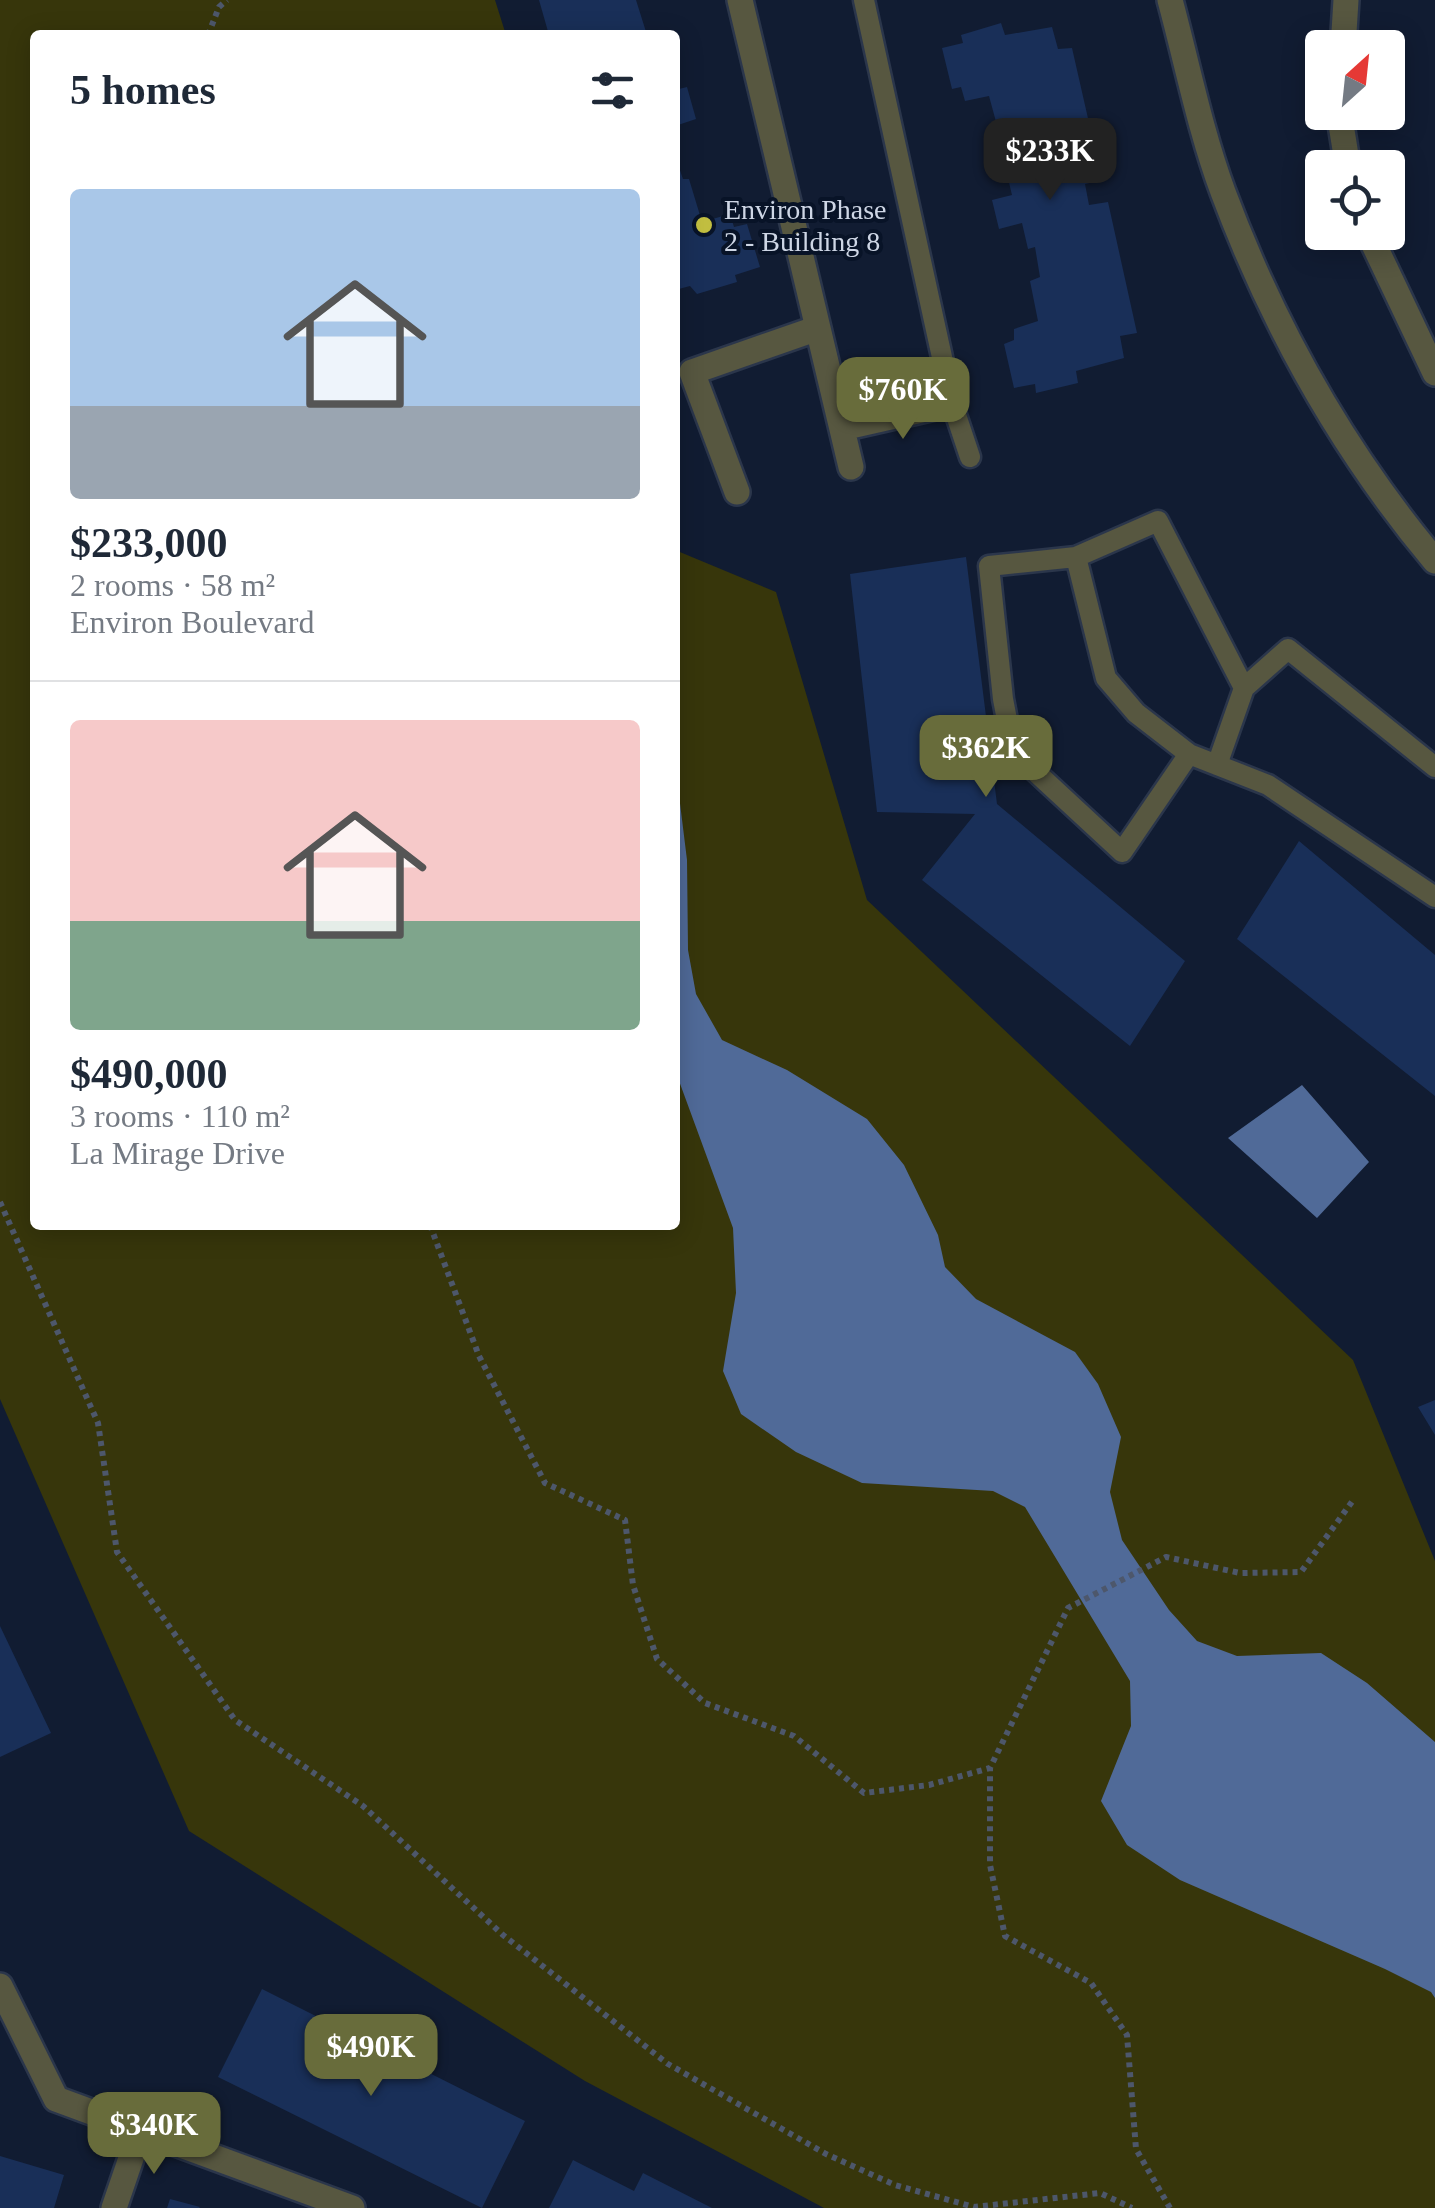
<!DOCTYPE html>
<html lang="en">
<head>
<meta charset="utf-8">
<style>
  :root { --surface:#fff; --page:#f6f6f7; --text:#1f2937; --muted:#747a83; --line:#e0e1e3; --accent:#686c3b }
  body { margin:0; font-family:"Times New Roman",serif; background:var(--page); color:var(--text); height:100vh; display:flex; flex-direction:column; font-size:38px; white-space:nowrap }
  * { box-sizing:border-box; margin:0 }
  p { font-size:32px; color:var(--muted) }
  .icon { flex:none; width:55px; height:55px; fill:none; stroke:currentColor; stroke-width:2; stroke-linecap:round; stroke-linejoin:round }
  .map { position:relative; flex:1; overflow:hidden }
  .sheet { position:absolute; left:30px; top:30px; width:650px; height:1200px; display:flex; flex-direction:column; background:var(--surface); border-radius:10px; box-shadow:0 5px 25px #0003 }
  .sheet>* { flex:none }
  .needle { width:65px; rotate:27deg }
  .tools { position:absolute; left:1305px; top:30px; display:grid; gap:20px }
  .tools a { display:grid; place-items:center; width:100px; height:100px; border-radius:10px; background:var(--surface); box-shadow:0 5px 25px #0003; font-size:50px }
  .price { position:absolute; translate:-50% -85px; padding:0 22px; border-radius:20px; background:var(--accent); color:#fff; font-size:32px; line-height:65px; filter:drop-shadow(0 2px 5px #0008) }
  .price::after { content:''; position:absolute; left:50%; top:60px; width:30px; height:22px; margin-left:-15px; background:inherit; clip-path:polygon(0 0,100% 0,50% 100%) }
  .price.current { background:#222; color:#fff }
  ul { padding:0; list-style:none }
  li { display:grid; align-content:center; gap:20px; height:530px; padding:0 40px }
  li+li { border-top:2px solid var(--line) }
  li span { display:grid; place-items:center; height:310px; border-radius:10px; color:#555 }
  li>.icon { margin-inline-start:auto }
  span .icon { width:180px; height:180px; fill:#fffc; stroke-width:1 }
  li b { font-size:42px }
  h2 { display:flex; justify-content:space-between; align-items:center; height:120px; padding:0 40px; font-size:42px }
  .map>svg:first-child { display:block }
  .green { fill:#37360b }
  .water { fill:#506a98 }
  .building { fill:#192f58 }
  .lines { fill:none; stroke-linecap:round; stroke-linejoin:round }
  .service-casing { stroke:#2b364b; stroke-width:25 }
  .minor-casing { stroke:#2b364b; stroke-width:30 }
  .path { stroke:#4d576b; stroke-width:6; stroke-dasharray:5 5; stroke-linecap:butt }
  .service { stroke:#575740; stroke-width:20 }
  .minor { stroke:#575740; stroke-width:25 }
  .poi-dot { fill:#c1be40; stroke:#081327; stroke-width:4 }
  .labels { text-anchor:middle; stroke-width:8; stroke-linejoin:round; paint-order:stroke }
  .poi-label { font-size:28px; fill:#ced6e5; stroke:#081327; text-anchor:start }
</style>
</head>
<body>
<div class="map">
<svg width="1435" height="2208" viewBox="0 0 1435 2208">
  <rect width="100%" height="100%" fill="#111c32"/>
  <path class="green" d="M0,0H495L506,35H35V1225H675V550L776,592L867,900L1353,1360L1435,1561V2208H824L585,2081L189,1831L0,1399Z"/>
  <path class="water" d="M675,763L687,860L688,950L696,994L722,1040L787,1070L867,1119L904,1165L938,1235L945,1267L976,1299L1075,1352L1098,1384L1121,1437L1110,1492L1122,1540L1169,1610L1197,1641L1237,1656L1321,1653L1367,1683L1435,1742V1998L1431,1992L1385,1969L1180,1880L1127,1845L1101,1801L1131,1726L1130,1681L1025,1507L993,1491L862,1483L796,1452L741,1414L723,1371L736,1293L733,1228L675,1070Z
    M1302,1085L1369,1162L1317,1218L1228,1138Z"/>
  <path class="building" d="M539,0H636L647,35H549Z
    M1001,23L1005,35L1052,27L1058,49L1072,48L1102,180L1085,184L1089,205L1108,202L1137,333L1120,336L1124,358L1076,371L1078,383L1036,393L1035,384L1014,388L1004,344L1014,340V329L1038,321L1030,281L1040,277L1035,247L1028,249L1022,223L999,229L992,200L1012,195L1006,170L1016,166L1008,137L1001,140L989,96L965,101L961,87L952,89L942,48L963,43L961,35Z
    M687,87L696,119L675,126V90Z
    M675,156L683,179H689L702,222L730,214L734,227L747,224L760,267L735,275L737,282L697,294L690,286L675,290Z
    M966,557L997,804L1185,961L1130,1046L922,880L975,814L877,812L850,574Z
    M1299,841L1435,955V1096L1237,939Z
    M1435,1400V1435L1418,1407Z
    M0,1626L51,1733L0,1757Z
    M262,1989L525,2121L482,2208L218,2077Z
    M0,2156L64,2175L54,2208H0Z
    M573,2160L634,2191L643,2173L712,2208H549Z
    M170,2199L200,2207L199,2208H167Z"/>
  <g class="lines">
    <g class="service-casing">
      <path id="service" d="M864,0L952,403L970,457
        M1076,557L1106,678L1136,713L1189,754L1268,785L1435,897
        M1189,754L1122,852L1013,751L1003,699L989,566L1076,557L1158,521L1244,688
        M1217,765L1244,688L1288,649L1435,767"/>
    </g>
    <g class="minor-casing">
      <path id="minor" d="M740,0L851,467
        M1170,0C1187,63 1200,130 1223,192C1273,326 1343,451 1435,561
        M1343,48L1346,0
        M1339,112L1348,168
        M1368,232L1435,373
        M842,428L952,403
        M737,492L692,372L818,328
        M0,1986L56,2099L352,2208
        M114,2208L141,2129"/>
    </g>
    <path class="path" d="M208,35L219,7L227,0
      M0,1202L98,1423L117,1552L235,1720L363,1806L503,1935L668,2064L826,2154L895,2185L974,2207L1100,2193L1132,2208
      M430,1225L479,1356L545,1483L625,1520L633,1585L657,1659L705,1703L794,1736L864,1793L929,1785L990,1768
      M1170,2208L1136,2149L1127,2035L1091,1983L1005,1936L990,1865V1768L1068,1608L1166,1557L1240,1573L1301,1572L1354,1499"/>
    <use href="#service" class="service"/>
    <use href="#minor" class="minor"/>
  </g>
  <circle class="poi-dot" cx="704" cy="225" r="10"/>
  <g class="labels">
    <g class="poi-label">
      <text x="724" y="219">Environ Phase<tspan x="724" dy="32">2 - Building 8</tspan></text>
    </g>
  </g>
</svg>
<div class="tools">
<a><svg class="needle" viewBox="-14 -14 28 28"><path d="M0-13l5 13h-10z" fill="#e53935"/><path d="M0 13l5-13h-10z" fill="#747a83"/></svg></a>
<a><svg class="icon" aria-label="locate" viewBox="0 0 24 24"><circle cx="12" cy="12" r="6"/><path d="M12 2v4M12 18v4M2 12h4M18 12h4"/></svg></a>
</div>
<b class="price current" style="left:1050px;top:203px">$233K</b>
<b class="price" style="left:903px;top:442px">$760K</b>
<b class="price" style="left:986px;top:800px">$362K</b>
<b class="price" style="left:371px;top:2099px">$490K</b>
<b class="price" style="left:154px;top:2177px">$340K</b>
<section class="sheet">
<h2>5 homes<svg class="icon" aria-label="filters" viewBox="0 0 24 24"><path d="M4 7h16M4 17h16"/><circle cx="9" cy="7" r="2"/><circle cx="15" cy="17" r="2"/></svg></h2>
<ul>
<li><span style="background:linear-gradient(#a9c7e8 70%,#9aa5b1 0)"><svg class="icon" aria-label="home" viewBox="0 0 24 24"><path d="M3 11l9-7 9 7M6 9v11h12V9"/></svg></span><div><b>$233,000</b><p>2 rooms · 58 m²</p><p>Environ Boulevard</p></div></li>
<li><span style="background:linear-gradient(#f6c9c9 65%,#7fa58c 0)"><svg class="icon" aria-label="home" viewBox="0 0 24 24"><path d="M3 11l9-7 9 7M6 9v11h12V9"/></svg></span><div><b>$490,000</b><p>3 rooms · 110 m²</p><p>La Mirage Drive</p></div></li>
</ul>
</section>
</div>
</body>
</html>
